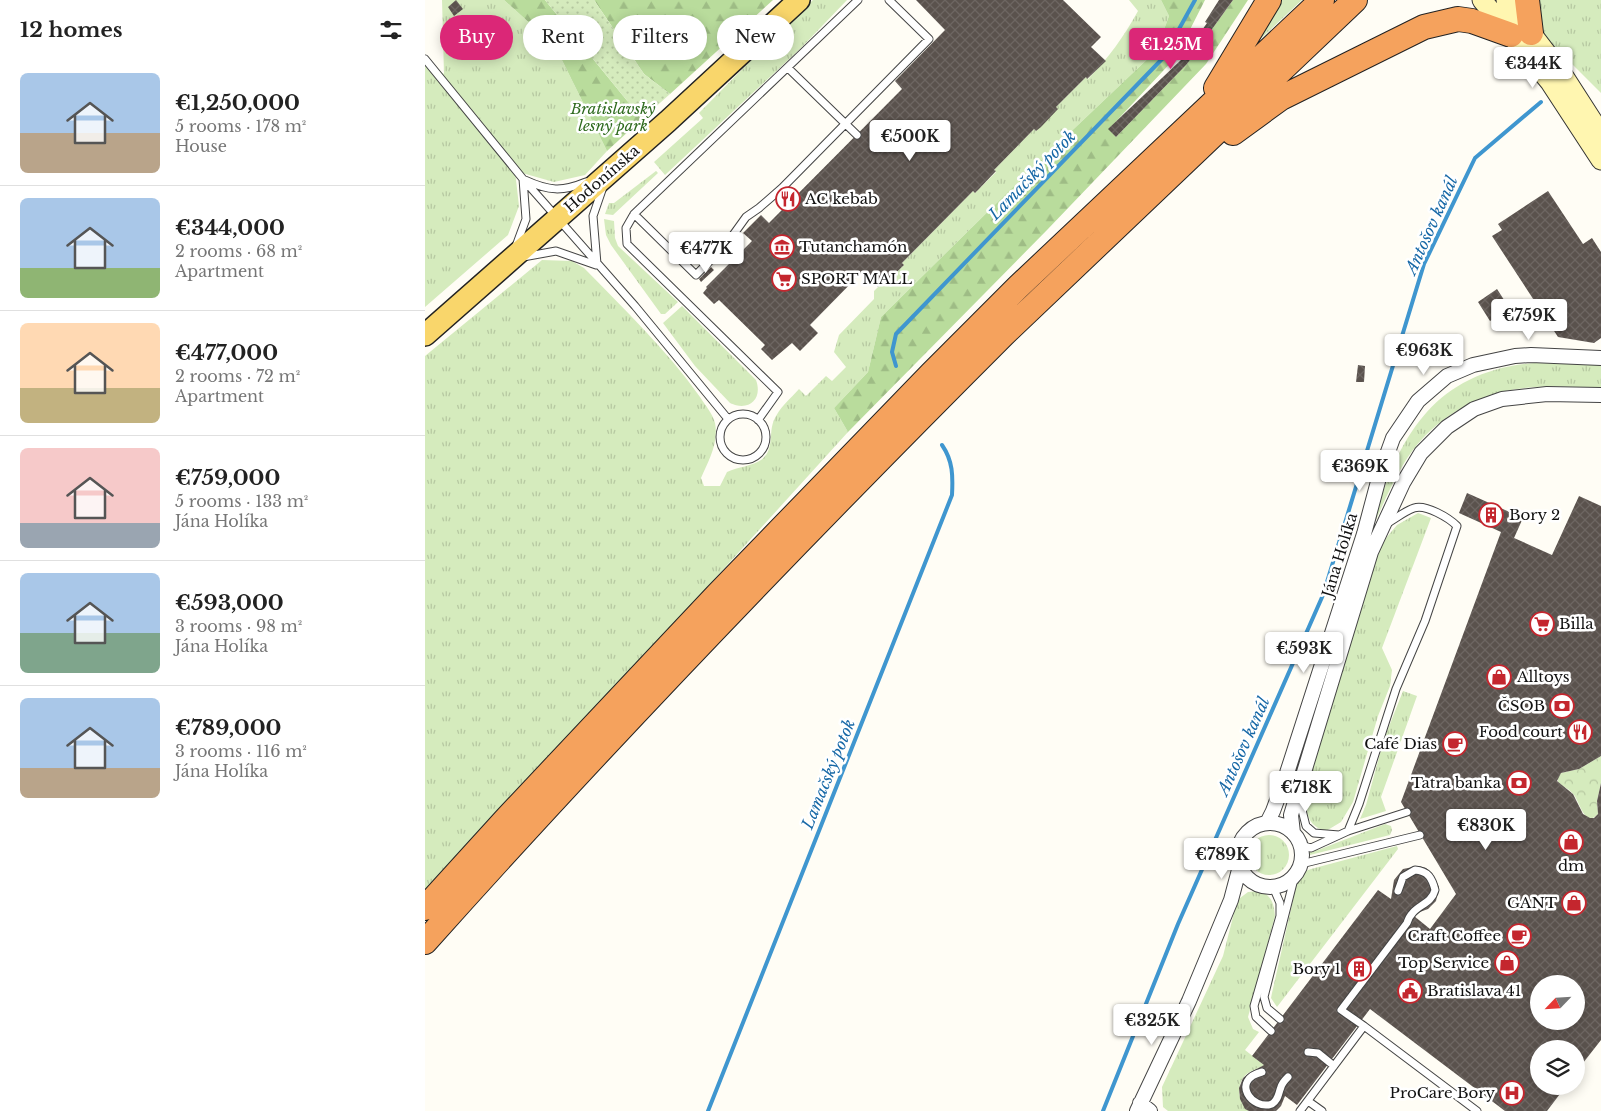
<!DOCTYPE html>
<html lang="en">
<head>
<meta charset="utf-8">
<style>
  :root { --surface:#fff; --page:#f6f6f6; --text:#222; --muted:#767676; --line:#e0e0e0; --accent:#db2777 }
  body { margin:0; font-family:"Libre Baskerville",serif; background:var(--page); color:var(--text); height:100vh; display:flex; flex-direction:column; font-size:19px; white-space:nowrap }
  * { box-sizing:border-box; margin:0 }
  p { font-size:16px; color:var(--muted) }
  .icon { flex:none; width:28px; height:28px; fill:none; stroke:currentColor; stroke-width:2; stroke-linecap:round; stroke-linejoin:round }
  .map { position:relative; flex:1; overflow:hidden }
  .side { display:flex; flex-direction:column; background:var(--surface); width:425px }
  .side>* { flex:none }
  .hud { position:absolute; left:15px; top:15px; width:475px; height:45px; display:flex; gap:10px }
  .needle { width:32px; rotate:245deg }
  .tools { position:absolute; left:1105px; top:975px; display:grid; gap:10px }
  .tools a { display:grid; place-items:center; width:55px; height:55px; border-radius:50%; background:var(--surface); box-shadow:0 2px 12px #0003; font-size:25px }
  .price { position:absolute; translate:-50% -42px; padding:0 11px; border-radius:5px; background:#fff; color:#222; font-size:16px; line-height:32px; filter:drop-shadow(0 1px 2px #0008) }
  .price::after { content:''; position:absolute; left:50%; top:30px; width:15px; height:11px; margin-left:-8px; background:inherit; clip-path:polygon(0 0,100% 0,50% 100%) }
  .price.selected { background:var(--accent); color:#fff }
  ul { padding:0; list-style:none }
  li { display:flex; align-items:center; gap:15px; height:125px; padding:0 20px }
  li+li { border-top:1px solid var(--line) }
  li span { display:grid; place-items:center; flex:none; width:140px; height:100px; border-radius:8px; color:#555 }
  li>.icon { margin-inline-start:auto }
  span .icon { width:60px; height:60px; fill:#fffc; stroke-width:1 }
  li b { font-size:21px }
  h2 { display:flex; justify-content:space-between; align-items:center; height:60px; padding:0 20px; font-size:21px }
  .pill { padding:0 18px; border-radius:22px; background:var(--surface); box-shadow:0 2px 12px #0003; font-size:18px; line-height:45px }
  .pill.selected { background:var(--accent); color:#fff }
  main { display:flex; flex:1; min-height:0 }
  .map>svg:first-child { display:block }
  .grass { fill:url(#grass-tufts) }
  .forest { fill:url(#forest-firs) }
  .park { fill:url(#park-crowns) }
  .garden { fill:url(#garden-dots) }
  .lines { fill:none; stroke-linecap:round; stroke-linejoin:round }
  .stream { stroke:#3f96cf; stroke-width:4 }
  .building { fill:url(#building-cross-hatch); fill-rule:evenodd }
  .lane-casing { stroke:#444; stroke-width:9 }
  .street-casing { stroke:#444; stroke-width:16 }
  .secondary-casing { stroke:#333; stroke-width:21 }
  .primary-casing { stroke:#222; stroke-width:24 }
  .highway-casing { stroke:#222; stroke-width:26 }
  .lane { stroke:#fff; stroke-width:7 }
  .street { stroke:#fff; stroke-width:14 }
  .secondary { stroke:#fff6b0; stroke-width:19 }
  .primary { stroke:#f9d66b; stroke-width:21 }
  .highway { stroke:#f5a25d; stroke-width:24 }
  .labels { text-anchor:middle; stroke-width:5; stroke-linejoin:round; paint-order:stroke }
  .park-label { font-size:15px; font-style:italic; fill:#2f6b1f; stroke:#fff }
  .street-label { font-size:15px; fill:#111; stroke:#fff }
  .poi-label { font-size:15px; fill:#111; stroke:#fff; text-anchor:end }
  .water-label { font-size:16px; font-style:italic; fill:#1768a6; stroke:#fff }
</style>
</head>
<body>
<main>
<section class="side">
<h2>12 homes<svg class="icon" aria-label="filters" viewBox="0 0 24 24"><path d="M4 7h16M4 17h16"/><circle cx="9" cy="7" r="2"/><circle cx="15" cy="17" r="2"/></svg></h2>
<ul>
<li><span style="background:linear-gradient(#a9c7e8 60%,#b9a48a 0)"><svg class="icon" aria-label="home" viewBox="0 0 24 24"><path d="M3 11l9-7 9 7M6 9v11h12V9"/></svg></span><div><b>€1,250,000</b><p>5 rooms · 178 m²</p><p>House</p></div></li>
<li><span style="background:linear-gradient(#a9c7e8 70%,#8fb573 0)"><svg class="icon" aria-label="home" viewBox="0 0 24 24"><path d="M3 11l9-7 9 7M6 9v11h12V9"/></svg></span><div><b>€344,000</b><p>2 rooms · 68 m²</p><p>Apartment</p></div></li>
<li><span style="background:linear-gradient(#ffd9b3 65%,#c2b280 0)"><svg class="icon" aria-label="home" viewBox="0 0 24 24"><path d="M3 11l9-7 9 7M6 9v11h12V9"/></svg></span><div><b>€477,000</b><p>2 rooms · 72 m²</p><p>Apartment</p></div></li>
<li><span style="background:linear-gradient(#f6c9c9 75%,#9aa5b1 0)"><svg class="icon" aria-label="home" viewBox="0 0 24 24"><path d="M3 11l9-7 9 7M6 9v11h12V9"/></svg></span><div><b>€759,000</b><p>5 rooms · 133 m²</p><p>Jána Holíka</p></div></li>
<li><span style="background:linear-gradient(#a9c7e8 60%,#7fa58c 0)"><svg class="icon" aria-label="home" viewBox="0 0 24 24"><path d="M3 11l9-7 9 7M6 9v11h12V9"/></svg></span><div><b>€593,000</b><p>3 rooms · 98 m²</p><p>Jána Holíka</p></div></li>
<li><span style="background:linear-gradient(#a9c7e8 70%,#b9a48a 0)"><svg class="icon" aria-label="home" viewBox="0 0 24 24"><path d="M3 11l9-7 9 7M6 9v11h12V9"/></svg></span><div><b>€789,000</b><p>3 rooms · 116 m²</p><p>Jána Holíka</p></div></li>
</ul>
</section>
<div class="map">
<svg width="1176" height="1111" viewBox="0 0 1176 1111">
  <defs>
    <pattern id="grass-tufts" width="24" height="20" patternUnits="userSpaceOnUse" patternTransform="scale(1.25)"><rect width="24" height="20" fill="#d5ebbd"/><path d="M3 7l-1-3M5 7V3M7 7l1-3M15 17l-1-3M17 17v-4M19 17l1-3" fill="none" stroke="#b6c8a1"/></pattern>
    <pattern id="forest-firs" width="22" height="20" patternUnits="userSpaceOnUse" patternTransform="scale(1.25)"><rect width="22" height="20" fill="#b9dc9c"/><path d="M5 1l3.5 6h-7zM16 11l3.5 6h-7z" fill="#9ebc85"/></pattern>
    <pattern id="park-crowns" width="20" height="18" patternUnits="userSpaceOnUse" patternTransform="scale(1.25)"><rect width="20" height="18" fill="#d5ebbd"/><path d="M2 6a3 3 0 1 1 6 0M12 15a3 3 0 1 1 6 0" fill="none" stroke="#b6c8a1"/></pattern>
    <pattern id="garden-dots" width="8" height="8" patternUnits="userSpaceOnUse" patternTransform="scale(1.25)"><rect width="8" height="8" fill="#d5ebbd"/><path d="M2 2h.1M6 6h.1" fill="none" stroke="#b6c8a1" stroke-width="1.8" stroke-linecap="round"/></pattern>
    <pattern id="building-cross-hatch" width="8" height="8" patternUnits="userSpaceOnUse" patternTransform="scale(1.25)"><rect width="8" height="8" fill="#5a524d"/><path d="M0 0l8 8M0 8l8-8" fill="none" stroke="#6d6662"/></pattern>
  </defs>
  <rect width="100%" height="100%" fill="#fffdf5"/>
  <path class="grass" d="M17,0H79L130,46L182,151L160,175L129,182L90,171L94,206L83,235L0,307V63L19,74Z
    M388,0H422L376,48L240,175L229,162L278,118L274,113L361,25Z
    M704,0H736L744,16L731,51L596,179L456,317L443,372L409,408L423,432L0,898V356L117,260L147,261L159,268C199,309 241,349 275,397C280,405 288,414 290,423C294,443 283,462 276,478L279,486H295L302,472C313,467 327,466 336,460C350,450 343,434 349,420C354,408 365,399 374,389L381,396L401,376L407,381L421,367L409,352L414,335L449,299V291L455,285L457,286L479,265L477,263L548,191L550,193L571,172L569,170L609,129L611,131L631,107L661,77L663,79C684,57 698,38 713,11Z
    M848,0H877L828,46Z
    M1112,0H1176V93L1119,36L1110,1Z
    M231,171L233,173L188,215L180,214L184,203H189Z
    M179,219L189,221L190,238L193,246L253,302L240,314H236L186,245L181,235Z
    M257,306L331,380C338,399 324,412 305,403L270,366L238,323Z
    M1109,363L1176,364V388C1148,387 1120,385 1092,389C1045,396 1002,424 978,465C967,483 959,502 951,520L949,522C973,435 1011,371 1109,363Z
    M993,513L1006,518L957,648L967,670L965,686L953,716L928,802L916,822L901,831C875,825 881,797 883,776L956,544L972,525Z
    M978,691L992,696L956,797L961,811L935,819L941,805L959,739Z
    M960,824L966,826L967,830L965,835L881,856V850H893Z
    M824 855a20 20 0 1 1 40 0a20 20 0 1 1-40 0Z
    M972,846L973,849L852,1007L846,998L847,993L873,878L878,872L886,869Z
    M834,891C847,895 849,904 850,916L823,1017L828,1029L834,1032L820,1050L839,1065C833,1069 823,1071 818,1078C811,1088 814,1104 824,1111H743L738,1107L737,1087L798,956L810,909L815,898L823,892Z"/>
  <path class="forest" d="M79,0H120L217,119L182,151L130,46Z
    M169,0H348L245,94L219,74Z
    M736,0H780L751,57L684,129L691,137L762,64L808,0H823L781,64L622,230L423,432L409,408L443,372L456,317L596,179L731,51L744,16Z"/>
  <path class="park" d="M1176,756V783L1172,801L1173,814C1160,828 1155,803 1149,795C1145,789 1138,787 1133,782V776L1136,773L1154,769Z"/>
  <path class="garden" d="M120,0H169L219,74L245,94L217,119Z"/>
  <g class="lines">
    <path class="stream" d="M471,366L467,352L471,334L738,58L770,0
      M283,1111L527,495C528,476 528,461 517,445
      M678,1111L753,924L898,595L999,264L1050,158L1116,102"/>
  </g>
  <path class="building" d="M31,0L38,9L29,16L23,7Z
    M491,0H638L676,37L666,47L681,61L662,79L661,77L631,107L633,109L616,127L611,131L609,129L569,170L571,171L554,189L550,193L548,191L477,263L479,265L457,286L455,285L453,287L438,271L385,325L393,333L375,351L367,343L347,360L336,349L340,345L294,300L289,304L278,293L282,288L281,287L327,241L318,233L336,215L344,223L477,89L470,81L520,30Z
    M794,0H808L762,64L691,137L683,129L756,60L782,23L780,22Z
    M1123,191L1158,244L1167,238L1176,252V338L1169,343L1133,337L1067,236L1077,230L1073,224Z
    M286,267L289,270L276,282L274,279Z
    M1072,289L1085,309L1065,321L1053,302Z
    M933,365L940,366L939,382H931Z
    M1042,493L1098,518L1089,538L1127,555L1154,496L1176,506V756L1154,769L1136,773L1132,781L1148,794L1158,814L1165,818H1169L1173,814L1172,801L1176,783V1040L1151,1072V1049H1114V1086H1141L1122,1111H1080L945,1009L872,1105L860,1096L856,1106L851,1111H824L820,1109L815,1099L814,1088L818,1078L824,1073L839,1065L827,1056L953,890L966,899L969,880L978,869L993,866L1001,868L1007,873L1014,887L1011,901L1003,909L992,913L989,916L1005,929L1031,894L976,802L1076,532L1034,513ZM1114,984H1151V1021H1114Z"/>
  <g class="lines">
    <g class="lane-casing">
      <path id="lane" d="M0,59L98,179L210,306L303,419
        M363,68L432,135
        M100,180C124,191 137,192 161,182
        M209,214L271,275L303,242L321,217L334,208L357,188L504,39L464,0
        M91,246L101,219L98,179
        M98,257L131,251L171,265
        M172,264L168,216L178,187
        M295 437a23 23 0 1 1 46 0a23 23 0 1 1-46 0Z
        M333,420L353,392L202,244L201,228L209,214L433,0
        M874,798L881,826L889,833L914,835
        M923,831L934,804L971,689L1000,621L1032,526C1024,518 1001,504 989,508C980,511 970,519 961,524
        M875,845L886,848L923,831L982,812
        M876,864L995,835
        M855,1019L842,1008L839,997L870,875
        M939,1026L916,1010L982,923C987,905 1006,906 1010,890C1007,878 1003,871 990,870L978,877L973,891
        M846,1031L831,1017L829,1006L855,916V903L848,887
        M883,1052L893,1053L909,1066
        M837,1072C805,1080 827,1111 847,1104C854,1099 853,1094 856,1087C857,1083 860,1080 863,1077
        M883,1101L897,1111
        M875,1111L939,1026L1052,1111"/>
    </g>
    <g class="street-casing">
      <path id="street" d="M842,823L848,811L862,773L939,534L955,474L968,438L993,401L1022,376L1048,365L1090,356L1106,355L1176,358
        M813 855a32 32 0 1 1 64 0a32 32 0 1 1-64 0Z
        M868,833L866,815L946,552L978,483L996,453L1022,427L1049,409L1077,399L1122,394L1176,395
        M715,1103L725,1111
        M712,1111L764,1001L806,900L815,866"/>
    </g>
    <g class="secondary-casing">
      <path id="secondary" d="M1057,0L1125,82L1176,160
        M1081,0L1136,72L1176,134"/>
    </g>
    <g class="primary-casing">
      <path id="primary" d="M0,335L243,121L374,0"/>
    </g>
    <g class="highway-casing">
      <path id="highway" d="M1102,0L1106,33
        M791,88L844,0
        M808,133L856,98L999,27L1033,19L1047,21L1086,35
        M0,908L81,819L292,595L506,374L593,287L897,0
        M0,942C187,733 381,532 579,334L930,0"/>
    </g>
    <use href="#lane" class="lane"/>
    <use href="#street" class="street"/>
    <use href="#secondary" class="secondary"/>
    <use href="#primary" class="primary"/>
    <use href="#highway" class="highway"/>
  </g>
  <defs>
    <g id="restaurant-ring" transform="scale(1.25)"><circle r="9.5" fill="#fff" stroke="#c4262e" stroke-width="1.5"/><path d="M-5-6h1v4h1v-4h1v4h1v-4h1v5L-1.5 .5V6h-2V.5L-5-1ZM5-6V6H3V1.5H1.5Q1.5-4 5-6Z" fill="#c4262e"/></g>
    <g id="museum-ring" transform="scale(1.25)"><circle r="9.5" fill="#fff" stroke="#c4262e" stroke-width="1.5"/><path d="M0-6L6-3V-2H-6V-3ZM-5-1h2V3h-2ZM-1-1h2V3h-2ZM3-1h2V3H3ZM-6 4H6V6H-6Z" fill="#c4262e"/></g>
    <g id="supermarket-ring" transform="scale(1.25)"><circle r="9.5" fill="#fff" stroke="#c4262e" stroke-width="1.5"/><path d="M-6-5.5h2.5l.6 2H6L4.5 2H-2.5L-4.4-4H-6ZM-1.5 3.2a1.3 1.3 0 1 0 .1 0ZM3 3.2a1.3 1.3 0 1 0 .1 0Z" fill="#c4262e"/></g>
    <g id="building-ring" transform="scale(1.25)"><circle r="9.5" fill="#fff" stroke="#c4262e" stroke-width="1.5"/><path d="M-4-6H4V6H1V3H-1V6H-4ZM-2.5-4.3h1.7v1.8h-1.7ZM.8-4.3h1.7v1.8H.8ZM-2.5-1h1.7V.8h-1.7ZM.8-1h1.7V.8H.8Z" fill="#c4262e"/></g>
    <g id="shop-ring" transform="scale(1.25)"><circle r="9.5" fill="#fff" stroke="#c4262e" stroke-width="1.5"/><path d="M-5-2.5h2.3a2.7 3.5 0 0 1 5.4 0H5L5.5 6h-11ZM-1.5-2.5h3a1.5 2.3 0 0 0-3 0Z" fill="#c4262e"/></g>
    <g id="bank-ring" transform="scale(1.25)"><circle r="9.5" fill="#fff" stroke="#c4262e" stroke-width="1.5"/><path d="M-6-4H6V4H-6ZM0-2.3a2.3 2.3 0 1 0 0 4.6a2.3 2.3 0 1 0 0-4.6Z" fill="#c4262e"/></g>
    <g id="cafe-ring" transform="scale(1.25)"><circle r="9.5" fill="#fff" stroke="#c4262e" stroke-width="1.5"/><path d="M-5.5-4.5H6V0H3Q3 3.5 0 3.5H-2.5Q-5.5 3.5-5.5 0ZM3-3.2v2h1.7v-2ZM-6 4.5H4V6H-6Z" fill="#c4262e"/></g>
    <g id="civic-ring" transform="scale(1.25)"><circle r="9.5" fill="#fff" stroke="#c4262e" stroke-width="1.5"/><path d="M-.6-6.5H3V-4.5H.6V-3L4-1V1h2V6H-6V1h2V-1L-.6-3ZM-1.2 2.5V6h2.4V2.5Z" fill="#c4262e"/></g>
    <g id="hospital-ring" transform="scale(1.25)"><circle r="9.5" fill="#fff" stroke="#c4262e" stroke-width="1.5"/><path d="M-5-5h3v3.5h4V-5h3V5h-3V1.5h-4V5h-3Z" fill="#c4262e"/></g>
  </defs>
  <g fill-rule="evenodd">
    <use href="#restaurant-ring" x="363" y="199"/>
    <use href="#museum-ring" x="357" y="247"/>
    <use href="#supermarket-ring" x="359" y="279"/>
    <use href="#building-ring" x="1066" y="515"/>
    <use href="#supermarket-ring" x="1117" y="624"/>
    <use href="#shop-ring" x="1074" y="677"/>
    <use href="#bank-ring" x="1137" y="706"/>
    <use href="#restaurant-ring" x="1155" y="732"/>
    <use href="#cafe-ring" x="1030" y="744"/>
    <use href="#bank-ring" x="1094" y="783"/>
    <use href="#shop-ring" x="1146" y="842"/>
    <use href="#shop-ring" x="1149" y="903"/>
    <use href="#cafe-ring" x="1094" y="936"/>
    <use href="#shop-ring" x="1082" y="963"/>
    <use href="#building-ring" x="934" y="969"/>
    <use href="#civic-ring" x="985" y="991"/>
    <use href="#hospital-ring" x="1087" y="1093"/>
  </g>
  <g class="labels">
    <g class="park-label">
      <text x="188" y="114">Bratislavský<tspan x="188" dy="17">lesný park</tspan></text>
    </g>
    <g class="street-label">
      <text transform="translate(177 179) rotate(-41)" y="5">Hodonínska</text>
      <text transform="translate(915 555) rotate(-73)" y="5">Jána Holíka</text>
    </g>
    <g class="poi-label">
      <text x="380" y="204" text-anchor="start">AC kebab</text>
      <text x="374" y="252" text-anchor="start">Tutanchamón</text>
      <text x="376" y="284" text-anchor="start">SPORT MALL</text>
      <text x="1084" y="520" text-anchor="start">Bory 2</text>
      <text x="1134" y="629" text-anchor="start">Billa</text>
      <text x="1092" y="682" text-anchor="start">Alltoys</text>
      <text x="1120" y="711">ČSOB</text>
      <text x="1138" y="737">Food court</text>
      <text x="1012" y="749">Café Dias</text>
      <text x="1076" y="788">Tatra banka</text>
      <text x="1146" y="871" text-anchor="middle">dm</text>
      <text x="1132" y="908">GANT</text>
      <text x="1076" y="941">Craft Coffee</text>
      <text x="1064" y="968">Top Service</text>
      <text x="916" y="974">Bory 1</text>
      <text x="1002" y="996" text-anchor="start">Bratislava 41</text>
      <text x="1070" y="1098">ProCare Bory</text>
    </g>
    <g class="water-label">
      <text transform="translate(607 175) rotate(-46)" y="6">Lamačský potok</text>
      <text transform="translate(1006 225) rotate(-66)" y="6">Antošov kanál</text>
      <text transform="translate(818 746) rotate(-66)" y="6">Antošov kanál</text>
      <text transform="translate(403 774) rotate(-68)" y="6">Lamačský potok</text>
    </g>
  </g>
</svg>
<div class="tools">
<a><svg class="needle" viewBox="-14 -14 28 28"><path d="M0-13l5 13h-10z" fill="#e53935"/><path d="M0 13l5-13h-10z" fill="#767676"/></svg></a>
<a><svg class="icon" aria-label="layers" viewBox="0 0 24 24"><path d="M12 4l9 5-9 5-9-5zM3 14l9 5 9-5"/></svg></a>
</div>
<b class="price selected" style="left:746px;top:70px">€1.25M</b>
<b class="price" style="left:1108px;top:89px">€344K</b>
<b class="price" style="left:485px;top:162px">€500K</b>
<b class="price" style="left:281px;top:274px">€477K</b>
<b class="price" style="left:1104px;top:341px">€759K</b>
<b class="price" style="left:999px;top:376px">€963K</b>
<b class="price" style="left:935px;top:492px">€369K</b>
<b class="price" style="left:879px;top:674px">€593K</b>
<b class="price" style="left:881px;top:813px">€718K</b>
<b class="price" style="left:1061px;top:851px">€830K</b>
<b class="price" style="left:797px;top:880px">€789K</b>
<b class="price" style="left:727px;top:1046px">€325K</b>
<div class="hud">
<a class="pill selected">Buy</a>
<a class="pill">Rent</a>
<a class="pill">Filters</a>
<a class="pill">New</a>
</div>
</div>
</main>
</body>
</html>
